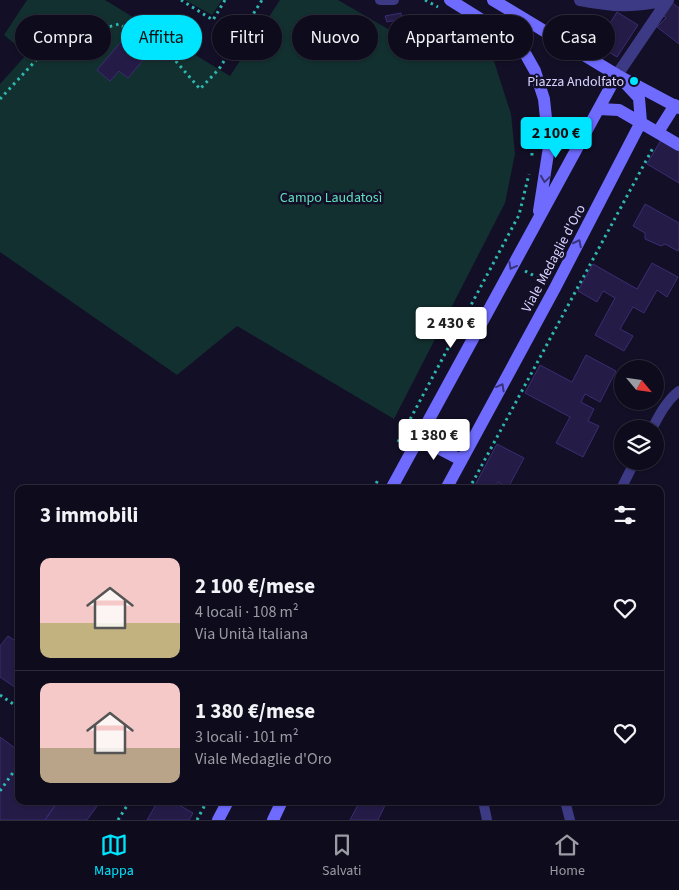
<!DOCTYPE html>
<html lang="it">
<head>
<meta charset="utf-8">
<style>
  :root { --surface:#0e0b1c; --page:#171425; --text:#f1f3f6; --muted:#9b9ba3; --line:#2e2b3b; --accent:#00e5ff }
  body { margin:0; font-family:"Source Sans 3",sans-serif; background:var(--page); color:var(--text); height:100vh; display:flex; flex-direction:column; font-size:19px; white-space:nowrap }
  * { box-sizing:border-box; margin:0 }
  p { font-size:16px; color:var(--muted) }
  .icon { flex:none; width:28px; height:28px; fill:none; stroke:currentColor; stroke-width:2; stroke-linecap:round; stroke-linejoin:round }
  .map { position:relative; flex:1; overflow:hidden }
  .side { position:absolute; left:15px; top:485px; width:649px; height:320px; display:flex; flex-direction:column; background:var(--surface); border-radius:10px; box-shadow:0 1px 4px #0004,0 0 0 1px var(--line) }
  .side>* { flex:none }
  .top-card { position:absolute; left:15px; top:15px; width:650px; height:45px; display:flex; gap:10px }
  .needle { width:32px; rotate:119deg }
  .fabs { position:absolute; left:614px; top:360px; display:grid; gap:10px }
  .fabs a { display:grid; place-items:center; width:50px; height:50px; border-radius:50%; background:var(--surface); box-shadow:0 1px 4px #0004,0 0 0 1px var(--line); font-size:25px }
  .price { position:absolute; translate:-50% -42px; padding:0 11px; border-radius:5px; background:#fff; color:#222; font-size:16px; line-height:32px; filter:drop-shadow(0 1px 2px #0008) }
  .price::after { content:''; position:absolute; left:50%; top:30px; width:15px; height:11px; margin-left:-8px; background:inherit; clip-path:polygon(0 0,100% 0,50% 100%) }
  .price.on { background:var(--accent); color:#111 }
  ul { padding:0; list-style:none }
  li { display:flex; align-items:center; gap:15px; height:125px; padding:0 25px }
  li+li { border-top:1px solid var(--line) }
  li span { display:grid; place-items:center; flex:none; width:140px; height:100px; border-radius:10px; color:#555 }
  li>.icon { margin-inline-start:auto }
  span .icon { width:60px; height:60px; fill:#fffc; stroke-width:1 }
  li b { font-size:21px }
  h2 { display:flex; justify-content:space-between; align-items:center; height:60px; padding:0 25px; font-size:21px }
  .chip { padding:0 18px; border-radius:22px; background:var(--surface); box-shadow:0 1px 4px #0004,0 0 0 1px var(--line); font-size:18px; line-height:45px }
  .chip.on { background:var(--accent); color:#111 }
  .dock { display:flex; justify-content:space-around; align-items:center; height:70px; border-top:1px solid var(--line); background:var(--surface); font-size:14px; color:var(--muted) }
  .dock a { display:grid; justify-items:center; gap:2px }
  .dock .on { color:var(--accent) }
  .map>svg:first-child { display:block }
  .green { fill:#12302f }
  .building { fill:#241b47; stroke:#3b2d73 }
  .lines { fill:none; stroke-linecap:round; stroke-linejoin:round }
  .path { stroke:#2fb8b0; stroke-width:3; stroke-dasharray:2.5 4; stroke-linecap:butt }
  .lane { stroke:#3d3a85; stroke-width:10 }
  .street { stroke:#3d3a85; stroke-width:12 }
  .secondary { stroke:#6f6bff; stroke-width:12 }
  .oneway { stroke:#38347d }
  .poi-dot { fill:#00e5ff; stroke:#130f26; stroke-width:2 }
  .labels { text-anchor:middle; stroke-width:5; stroke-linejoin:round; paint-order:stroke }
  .poi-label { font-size:14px; fill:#d9d4ff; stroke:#130f26; text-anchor:end }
  .park-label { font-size:14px; fill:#5fe0c0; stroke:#130f26 }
  .street-label { font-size:14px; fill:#d9d4ff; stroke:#130f26 }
</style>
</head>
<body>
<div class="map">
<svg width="679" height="820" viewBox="0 0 679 820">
  <rect width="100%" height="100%" fill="#130f26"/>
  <path class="green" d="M27,0H105L230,76L280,0H338L400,36L411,15L493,58L511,114L515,154L505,203L394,419L237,326L177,375L0,252V84L27,54L4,35Z
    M185,0H222L212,15Z"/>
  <path class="building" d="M671,2L679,8V44L657,27L666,18L662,14Z
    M617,12L638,25L617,57L572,30L581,18L605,31Z
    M401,13L402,19L387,22L385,16Z
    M126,36L148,54L128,78L119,71L110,81L97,70Z
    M661,140L679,150V183L647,164Z
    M645,204L679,223V248L678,251L665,244L661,246L645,239V233L633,226Z
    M652,263L678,277L667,297L657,290L644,313L633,307L620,329L633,336L624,351L595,335L615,298L603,291L597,302L578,291L593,264L637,289Z
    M586,355L616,371L600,402L585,394L581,402L594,409L588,421L599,426L583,457L556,443L570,417L525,393L540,365L572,382Z
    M497,444L524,458L508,488L498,482L494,489H473Z
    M8,636L19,643V690L0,677V646Z
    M0,737L19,751V801H58L45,820H0Z
    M58,801H90L97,806L87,820H45Z
    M158,801H172L193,813L189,820H147Z
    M360,801H387L378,820H350Z"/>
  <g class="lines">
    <path class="path" d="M181,0L213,20L225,0
      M425,0L438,7
      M0,99L52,43L119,24L167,51L200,89L219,69L262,0
      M531,127L532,156
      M525,271L544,281
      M398,442L519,215L529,174
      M373,489L378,480
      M469,489L654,146
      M0,695L19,708
      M0,791L19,764
      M118,820L130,801
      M197,820L207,801"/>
    <path class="lane" d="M380,0H394
      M652,429C659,415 667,400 679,391
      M621,489L635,461
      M483,801L487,820
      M565,801L570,820"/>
    <path class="street" d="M580,0C612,6 634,8 666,0
      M617,75L668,0"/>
    <path class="secondary" d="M450,0L514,40L526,55L535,71L544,99L549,147L539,211
      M493,0L617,75L679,108
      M625,83L639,98L641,122
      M599,109L619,110L679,145
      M658,132L675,105
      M419,438L461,460
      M391,489L617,75
      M446,489L555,288L641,122
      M218,820L228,801
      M273,820L282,801"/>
  </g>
  <defs><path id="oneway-chevron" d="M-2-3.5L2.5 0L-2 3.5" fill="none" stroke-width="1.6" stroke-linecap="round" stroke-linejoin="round" transform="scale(1.25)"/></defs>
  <g class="oneway">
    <use href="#oneway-chevron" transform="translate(545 179) rotate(98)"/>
    <use href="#oneway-chevron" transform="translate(578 243) rotate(-63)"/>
    <use href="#oneway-chevron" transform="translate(512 266) rotate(119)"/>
    <use href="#oneway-chevron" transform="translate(501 387) rotate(-61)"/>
  </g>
  <circle class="poi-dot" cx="634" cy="81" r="5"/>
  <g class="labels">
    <g class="poi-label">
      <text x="624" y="86">Piazza Andolfato</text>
    </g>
    <g class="park-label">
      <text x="331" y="202">Campo Laudatosì</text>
    </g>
    <g class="street-label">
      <text transform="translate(553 258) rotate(-62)" y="5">Viale Medaglie d'Oro</text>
    </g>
  </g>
</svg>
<div class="fabs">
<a><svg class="needle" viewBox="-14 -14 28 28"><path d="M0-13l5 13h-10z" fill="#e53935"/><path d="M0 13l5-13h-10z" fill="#9b9ba3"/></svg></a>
<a><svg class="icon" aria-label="layers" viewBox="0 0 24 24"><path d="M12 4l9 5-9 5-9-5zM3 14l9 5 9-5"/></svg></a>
</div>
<b class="price on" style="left:556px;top:159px">2 100 €</b>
<b class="price" style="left:451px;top:349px">2 430 €</b>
<b class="price" style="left:434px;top:461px">1 380 €</b>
<div class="top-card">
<a class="chip">Compra</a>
<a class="chip on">Affitta</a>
<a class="chip">Filtri</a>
<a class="chip">Nuovo</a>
<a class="chip">Appartamento</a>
<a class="chip">Casa</a>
</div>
<section class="side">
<h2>3 immobili<svg class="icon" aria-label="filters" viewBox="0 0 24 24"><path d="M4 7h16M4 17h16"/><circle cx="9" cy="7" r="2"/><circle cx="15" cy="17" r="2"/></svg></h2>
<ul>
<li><span style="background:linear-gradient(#f6c9c9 65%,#c2b280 0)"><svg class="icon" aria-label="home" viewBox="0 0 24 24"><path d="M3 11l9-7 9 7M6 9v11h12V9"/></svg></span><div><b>2 100 €/mese</b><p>4 locali · 108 m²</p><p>Via Unità Italiana</p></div><svg class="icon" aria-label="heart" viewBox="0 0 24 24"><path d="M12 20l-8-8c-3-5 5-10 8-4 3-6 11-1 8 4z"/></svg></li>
<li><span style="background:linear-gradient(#f6c9c9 65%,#b9a48a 0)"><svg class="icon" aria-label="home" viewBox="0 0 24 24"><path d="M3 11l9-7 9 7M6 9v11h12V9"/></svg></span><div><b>1 380 €/mese</b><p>3 locali · 101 m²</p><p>Viale Medaglie d'Oro</p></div><svg class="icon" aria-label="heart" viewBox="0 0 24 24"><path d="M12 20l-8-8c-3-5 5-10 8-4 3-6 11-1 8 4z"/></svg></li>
</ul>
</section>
</div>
<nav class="dock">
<a class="on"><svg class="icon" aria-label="map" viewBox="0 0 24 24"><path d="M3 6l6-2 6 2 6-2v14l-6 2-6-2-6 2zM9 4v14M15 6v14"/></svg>Mappa</a>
<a><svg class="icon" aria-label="saved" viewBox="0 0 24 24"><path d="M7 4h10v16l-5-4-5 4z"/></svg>Salvati</a>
<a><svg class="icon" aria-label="home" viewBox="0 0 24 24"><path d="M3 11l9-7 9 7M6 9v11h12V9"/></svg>Home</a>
</nav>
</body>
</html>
